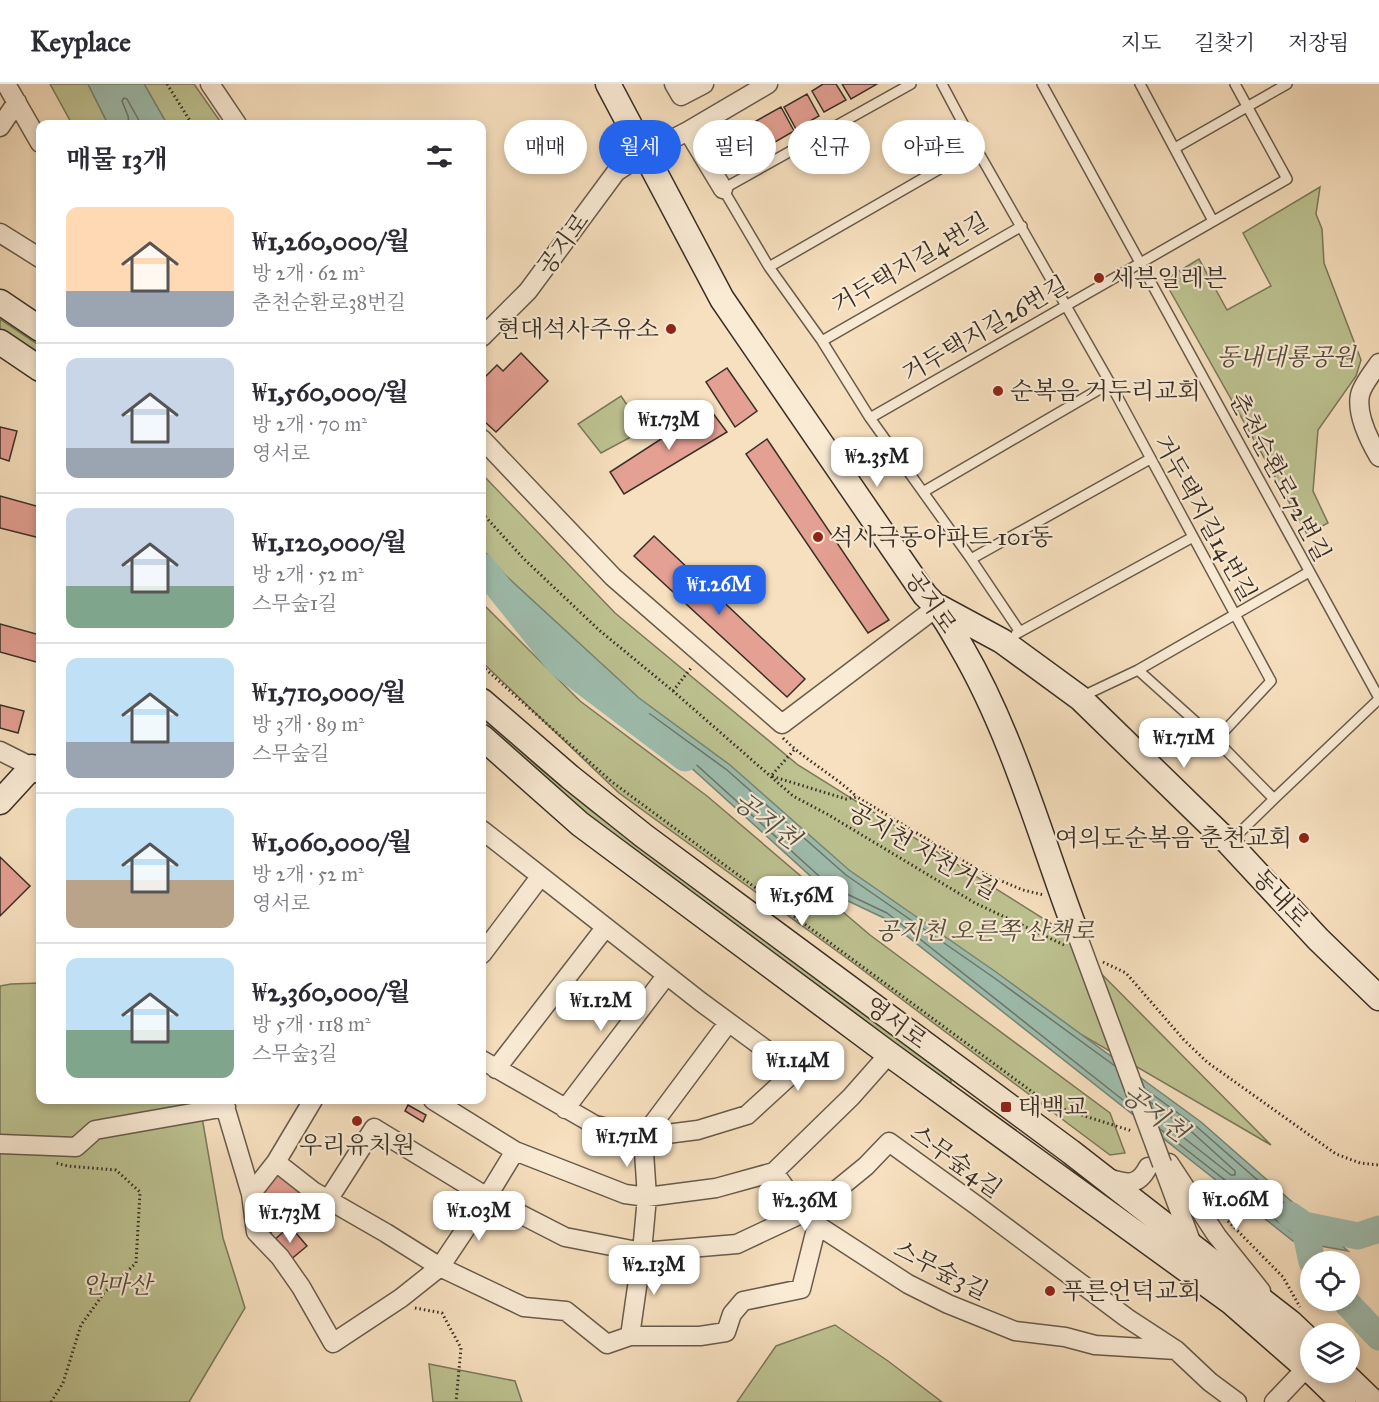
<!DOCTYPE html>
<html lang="ko">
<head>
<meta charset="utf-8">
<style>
  :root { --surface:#fff; --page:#f2f2f3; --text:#2b2b33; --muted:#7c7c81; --line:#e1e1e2; --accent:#2563eb }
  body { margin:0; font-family:"IM FELL Great Primer","Noto Serif KR",serif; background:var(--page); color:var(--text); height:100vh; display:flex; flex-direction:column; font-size:22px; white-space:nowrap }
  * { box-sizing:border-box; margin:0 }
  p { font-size:20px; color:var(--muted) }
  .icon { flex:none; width:33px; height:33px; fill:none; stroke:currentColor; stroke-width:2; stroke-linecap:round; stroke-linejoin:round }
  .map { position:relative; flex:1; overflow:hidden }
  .sheet { position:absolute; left:36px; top:36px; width:450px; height:984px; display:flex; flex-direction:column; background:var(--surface); border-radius:12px; box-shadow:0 3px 9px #0003 }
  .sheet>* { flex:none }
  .hud { position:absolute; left:504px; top:36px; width:570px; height:54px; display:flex; gap:12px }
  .controls { position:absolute; left:1300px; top:1167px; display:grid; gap:12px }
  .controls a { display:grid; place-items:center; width:60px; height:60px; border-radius:50%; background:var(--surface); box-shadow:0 3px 9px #0003; font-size:30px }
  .price { position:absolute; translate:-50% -51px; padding:0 14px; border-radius:12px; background:#fff; color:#222; font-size:20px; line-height:39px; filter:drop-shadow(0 2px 3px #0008) }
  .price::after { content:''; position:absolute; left:50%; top:36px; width:18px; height:14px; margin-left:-9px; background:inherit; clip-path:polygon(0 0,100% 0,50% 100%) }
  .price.current { background:var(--accent); color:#fff }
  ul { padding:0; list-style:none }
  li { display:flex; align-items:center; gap:18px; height:150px; padding:0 30px }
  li+li { border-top:2px solid var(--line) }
  li span { display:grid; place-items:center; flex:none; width:168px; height:120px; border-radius:12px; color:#555 }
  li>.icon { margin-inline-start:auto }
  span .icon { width:72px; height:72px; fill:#fffc; stroke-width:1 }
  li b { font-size:26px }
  h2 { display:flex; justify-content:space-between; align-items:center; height:72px; padding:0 30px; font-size:26px }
  .pill { padding:0 21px; border-radius:27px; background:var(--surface); box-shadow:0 3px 9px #0003; font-size:21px; line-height:54px }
  .pill.current { background:var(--accent); color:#fff }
  header { display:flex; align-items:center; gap:36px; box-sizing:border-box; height:84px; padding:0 30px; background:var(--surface); border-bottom:2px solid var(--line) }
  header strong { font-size:28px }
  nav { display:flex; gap:33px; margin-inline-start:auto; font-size:21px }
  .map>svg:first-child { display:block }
  .green { fill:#bdc291; stroke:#7b785c; stroke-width:1.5 }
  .water { fill:#9ebdae; stroke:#768478; stroke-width:1.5 }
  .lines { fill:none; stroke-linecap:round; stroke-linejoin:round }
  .shore { stroke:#6c766a; stroke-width:1.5 }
  .river { stroke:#9ebdae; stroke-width:27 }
  .building { fill:#e5a094; stroke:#392f26; stroke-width:1.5 }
  .lane-casing { stroke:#685b4c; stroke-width:12 }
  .street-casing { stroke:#685b4c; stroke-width:21 }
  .secondary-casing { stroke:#392f26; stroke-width:27 }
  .path { stroke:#392f26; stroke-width:3; stroke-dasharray:1.5 3; stroke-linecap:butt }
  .lane { stroke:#faebd5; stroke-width:9 }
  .street { stroke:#faebd5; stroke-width:18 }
  .secondary { stroke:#faebd5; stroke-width:24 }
  .street-bridge-casing { stroke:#685b4c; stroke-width:21; stroke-linecap:butt }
  .street-bridge { stroke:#faebd5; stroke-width:18 }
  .poi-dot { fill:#8f2418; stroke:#faebd5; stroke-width:2 }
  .labels { text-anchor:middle; stroke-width:4.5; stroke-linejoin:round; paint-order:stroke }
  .street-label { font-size:24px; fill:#392f26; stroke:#faebd5 }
  .poi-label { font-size:24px; fill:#392f26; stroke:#faebd5; text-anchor:start }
  .park-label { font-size:24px; font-style:italic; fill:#534c3b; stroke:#faebd5 }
  .water-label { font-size:26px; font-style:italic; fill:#525248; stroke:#faebd5 }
</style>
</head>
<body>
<header>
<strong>Keyplace</strong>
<nav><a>지도</a><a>길찾기</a><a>저장됨</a></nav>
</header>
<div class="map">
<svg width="1379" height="1318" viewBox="0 0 1379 1318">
  <rect width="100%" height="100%" fill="#f7e0bf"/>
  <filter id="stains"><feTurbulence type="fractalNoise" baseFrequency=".00333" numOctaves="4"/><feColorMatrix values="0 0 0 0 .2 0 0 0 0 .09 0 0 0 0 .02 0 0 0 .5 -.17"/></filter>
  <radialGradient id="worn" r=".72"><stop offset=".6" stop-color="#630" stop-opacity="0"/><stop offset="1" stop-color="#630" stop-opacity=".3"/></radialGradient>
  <path class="green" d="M50,0H88L108,40H72Z
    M144,0H194L222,40H167Z
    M1320,103L1316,130L1322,145L1324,179L1361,276L1356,292L1318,346L1313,407L1328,439L1307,450L1164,196L1199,175L1227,226L1271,202L1243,149Z
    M0,235L40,262V273L0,245Z
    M621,312L644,346L601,369L578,340Z
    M482,390L615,529L798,681L1052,840L1271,1061L962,881L777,743L505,491L482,465Z
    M482,519L580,617L707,712L870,851L1110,1029L1125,1069L1110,1071L852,878L619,709L482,578Z
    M482,631L537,682L593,728L946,990L951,994V998L946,1000L587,734L482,642Z
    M40,899V1016H199L223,1154L245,1224L189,1318H0V902L11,900Z
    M835,1241L888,1277L942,1318H737L776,1262Z
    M429,1280L515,1297L522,1318H433Z"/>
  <path class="water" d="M88,0H144L167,40H108Z
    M482,465L505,491L639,614L730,681L849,786L996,888L1201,1038L1348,1167L1293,1157L884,834L827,807L482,494Z"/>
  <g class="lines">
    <path class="shore" d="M129,40L128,32L122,17L124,14L127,15L141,40
      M1115,982L993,893L846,791L727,686L650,630L646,631V635L830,802L887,829L1128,1020
      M1145,1005L1197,1043L1319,1150V1154L1317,1155L1295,1151L1160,1045
      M1150,1018L1193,1049L1235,1087V1091H1231L1155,1031"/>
    <path class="river" d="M482,483L560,580L685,674
      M1290,1131L1304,1141L1358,1152L1379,1145
      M1304,1141L1312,1178
      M1344,1216L1379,1253"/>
  </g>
  <path class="building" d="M823,0H836L846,16L824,28L812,7Z
    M842,0H877L851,15Z
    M807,10L819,32L796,45L784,23Z
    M781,23L794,47L770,61L756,37Z
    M753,38L766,61L743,74L730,52Z
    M724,55L737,76L717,88L705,66Z
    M521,269L548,297L496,348L486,339L482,343V296L497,281L503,287Z
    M727,284L757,327L735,343L706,298Z
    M709,324L727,348L624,410L610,388Z
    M0,343L17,347L9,377L0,374Z
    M767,355L889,536L868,549L746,370Z
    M0,412L40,423V454L0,444Z
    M654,452L805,595L787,613L634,472Z
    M0,540L40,551V579L0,568Z
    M0,621L24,627L18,649L0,644Z
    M0,773L30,802L0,832Z
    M408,1021L426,1031L423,1038L405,1027Z
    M269,1083L310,1111L266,1153L258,1112Z
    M290,1142L307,1162L289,1177L273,1157Z"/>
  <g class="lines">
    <g class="lane-casing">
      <path id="lane" d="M911,0L723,105L769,183L822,257L870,334L971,475L1020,548
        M942,0L976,64L1110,299L1271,597L1216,656
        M1042,0L1379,614
        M1140,0L1213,137
        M1175,64L1287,0
        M769,183L976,64
        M822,257L1022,142
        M870,334L1287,95L1235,0
        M923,408L1110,299
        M971,475L1150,375
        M1016,550L1193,453
        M1138,586L1216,656L1274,715L1230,758
        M1083,612L1138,586L1309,488
        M1274,715L1379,615"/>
    </g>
    <g class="street-casing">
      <path id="street" d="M6,0L40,59
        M210,0L237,40
        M674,0L681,12L704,0
        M0,43L17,18
        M688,47L723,105
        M0,149L40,174
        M482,253L528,207L616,88L645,69L688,47L768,0
        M1379,279C1373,288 1362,301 1360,311C1356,331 1369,356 1379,373
        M482,355L613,493L782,640L937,523
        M0,667L32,683L39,690
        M482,746L701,918L795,987L747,1031L698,1046L643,1053L595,1041L482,976
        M482,870L540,793
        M496,985L605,844
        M223,1016L251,1110L256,1148L280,1173L301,1203L333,1259L401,1214L440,1183L487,1113L515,1067
        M313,1016L276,1078L313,1107L386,1149L440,1183L524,1223L566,1227L607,1260L630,1252H700L726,1248L732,1230L743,1217L801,1205L817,1141L908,1200L948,1220L1015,1247L1065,1253L1095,1261L1176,1266
        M433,1016L515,1067L625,1110L647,1113L716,1104L774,1088L851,1013L889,970
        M565,1025L666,892
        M0,1060L76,1063L95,1046L226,1023
        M1169,1079L1217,1152L1261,1207
        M1163,1082L1193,1163
        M774,1088L803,1129L811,1136
        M1108,1094C1127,1100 1138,1103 1148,1083
        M251,1110L276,1078
        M328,1116L374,1044L487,1113L565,1153L642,1168L737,1160L803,1129L833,1109L866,1082L889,1058L976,1121L1127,1234L1176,1266L1210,1298L1237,1318
        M630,1252L642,1168L647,1113L643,1053L728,939
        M1274,1318L1311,1279"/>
    </g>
    <g class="secondary-casing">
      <path id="secondary" d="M608,0L722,215L925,511C941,526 951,545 962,564C1011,648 1039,748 1073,840
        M0,218L40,245
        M0,258L40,285
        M939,523L1002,557L1080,614L1229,759L1318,855L1379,914
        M482,617L570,693L644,752L1071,1068L1291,1239L1311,1258
        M482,653L580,740L889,970L1231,1218L1311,1288
        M0,718L32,683
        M1312,1288L1343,1318
        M1342,1288L1373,1318"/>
    </g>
    <path class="path" d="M167,0L192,40
      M482,429L524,475L599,546L673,607L793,712L827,730L975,819L1064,861
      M482,582L612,698L1050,1021L1132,1047
      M673,607L691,584
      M783,654C806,677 834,691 857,713
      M794,666L771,692L846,715L857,713L985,790L1023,806L1044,811
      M1103,878L1126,889L1184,956L1207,978L1336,1070L1360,1079L1379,1081
      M1228,1137L1283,1193L1300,1223
      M415,1224L442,1229L461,1264L456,1318
      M51,1318L63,1299L81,1241L104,1209L136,1179L140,1108L116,1086L68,1082L56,1079"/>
    <use href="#lane" class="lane"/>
    <use href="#street" class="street"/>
    <use href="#secondary" class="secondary"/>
    <g class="street-bridge-casing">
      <path id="street-bridge" d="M1073,840L1162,1080"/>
    </g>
    <use href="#street-bridge" class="street-bridge"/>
  </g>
  <g class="poi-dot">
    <circle cx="1099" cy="194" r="6"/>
    <circle cx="671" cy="245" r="6"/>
    <circle cx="998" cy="307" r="6"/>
    <circle cx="818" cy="453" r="6"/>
    <circle cx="1304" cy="754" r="6"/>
    <rect x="1000" y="1017" width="12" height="12" rx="3"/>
    <circle cx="357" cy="1037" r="6"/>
    <circle cx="1050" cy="1207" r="6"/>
  </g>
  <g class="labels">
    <g class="street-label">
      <text transform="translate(563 160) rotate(-54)" y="8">공지로</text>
      <text transform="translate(910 179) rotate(-30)" y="8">거두택지길4번길</text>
      <text transform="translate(985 245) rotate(-30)" y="8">거두택지길26번길</text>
      <text transform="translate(1280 393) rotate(62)" y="8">춘천순환로72번길</text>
      <text transform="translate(1205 434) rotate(61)" y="8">거두택지길14번길</text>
      <text transform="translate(931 518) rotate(55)" y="8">공지로</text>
      <text transform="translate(923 767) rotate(30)" y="8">공지천 자전거길</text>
      <text transform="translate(1281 814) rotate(47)" y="8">동내로</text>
      <text transform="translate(896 939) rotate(36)" y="8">영서로</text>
      <text transform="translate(956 1077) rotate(36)" y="8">스무숲4길</text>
      <text transform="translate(941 1186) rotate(27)" y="8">스무숲3길</text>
    </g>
    <g class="poi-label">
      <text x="1111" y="202">세븐일레븐</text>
      <text x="659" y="253" text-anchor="end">현대석사주유소</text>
      <text x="1010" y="315">순복음 거두리교회</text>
      <text x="830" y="461">석사극동아파트 101동</text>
      <text x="1292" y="762" text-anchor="end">여의도순복음 춘천교회</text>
      <text x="1018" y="1031">태백교</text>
      <text x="357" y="1069" text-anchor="middle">우리유치원</text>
      <text x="1062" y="1215">푸른언덕교회</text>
    </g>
    <g class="park-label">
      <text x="1286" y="281">동내대룡공원</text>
      <text x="985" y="855">공지천 오른쪽 산책로</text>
      <text x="117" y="1209">안마산</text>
    </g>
    <g class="water-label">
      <text transform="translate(767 736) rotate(37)" y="9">공지천</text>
      <text transform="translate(1155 1029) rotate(37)" y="9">공지천</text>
    </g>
  </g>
  <rect width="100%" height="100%" filter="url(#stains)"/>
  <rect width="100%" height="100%" fill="url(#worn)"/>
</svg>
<div class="controls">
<a><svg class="icon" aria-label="locate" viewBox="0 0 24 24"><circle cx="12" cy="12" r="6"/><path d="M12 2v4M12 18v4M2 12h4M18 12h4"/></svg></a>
<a><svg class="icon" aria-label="layers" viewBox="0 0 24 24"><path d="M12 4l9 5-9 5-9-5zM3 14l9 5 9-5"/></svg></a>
</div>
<b class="price" style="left:669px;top:367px">₩1.73M</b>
<b class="price" style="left:877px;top:404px">₩2.35M</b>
<b class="price current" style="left:719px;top:532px">₩1.26M</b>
<b class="price" style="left:1184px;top:685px">₩1.71M</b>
<b class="price" style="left:802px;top:843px">₩1.56M</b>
<b class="price" style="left:601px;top:948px">₩1.12M</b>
<b class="price" style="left:798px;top:1008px">₩1.14M</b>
<b class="price" style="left:627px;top:1084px">₩1.71M</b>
<b class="price" style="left:1236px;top:1147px">₩1.06M</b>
<b class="price" style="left:805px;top:1148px">₩2.36M</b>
<b class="price" style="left:479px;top:1158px">₩1.03M</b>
<b class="price" style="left:290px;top:1160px">₩1.73M</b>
<b class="price" style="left:654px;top:1212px">₩2.13M</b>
<div class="hud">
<a class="pill">매매</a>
<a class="pill current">월세</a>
<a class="pill">필터</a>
<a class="pill">신규</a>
<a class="pill">아파트</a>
</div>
<section class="sheet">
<h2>매물 13개<svg class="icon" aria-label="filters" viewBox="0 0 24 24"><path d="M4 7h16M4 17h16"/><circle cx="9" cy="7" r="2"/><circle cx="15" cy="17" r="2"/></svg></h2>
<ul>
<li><span style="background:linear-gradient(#ffd9b3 70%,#9aa5b1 0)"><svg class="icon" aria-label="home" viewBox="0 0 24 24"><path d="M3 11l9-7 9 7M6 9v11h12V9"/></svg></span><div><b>₩1,260,000/월</b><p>방 2개 · 62 m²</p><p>춘천순환로38번길</p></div></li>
<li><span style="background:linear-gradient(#c9d6e8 75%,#9aa5b1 0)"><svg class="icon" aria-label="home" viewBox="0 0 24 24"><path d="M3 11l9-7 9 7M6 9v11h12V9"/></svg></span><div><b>₩1,560,000/월</b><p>방 2개 · 70 m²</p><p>영서로</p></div></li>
<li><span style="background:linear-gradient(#c9d6e8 65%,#7fa58c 0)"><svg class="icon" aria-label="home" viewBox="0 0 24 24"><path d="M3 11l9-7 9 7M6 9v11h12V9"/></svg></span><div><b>₩1,120,000/월</b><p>방 2개 · 52 m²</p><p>스무숲1길</p></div></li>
<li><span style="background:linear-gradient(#bfe0f5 70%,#9aa5b1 0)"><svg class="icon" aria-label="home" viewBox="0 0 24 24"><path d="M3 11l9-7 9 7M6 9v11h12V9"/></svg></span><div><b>₩1,710,000/월</b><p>방 3개 · 89 m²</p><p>스무숲길</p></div></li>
<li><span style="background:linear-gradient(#bfe0f5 60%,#b9a48a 0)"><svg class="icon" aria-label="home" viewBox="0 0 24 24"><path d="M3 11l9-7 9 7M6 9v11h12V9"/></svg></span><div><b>₩1,060,000/월</b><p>방 2개 · 52 m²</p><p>영서로</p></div></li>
<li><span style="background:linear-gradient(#bfe0f5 60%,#7fa58c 0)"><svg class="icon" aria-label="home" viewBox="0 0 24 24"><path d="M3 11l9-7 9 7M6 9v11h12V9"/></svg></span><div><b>₩2,360,000/월</b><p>방 5개 · 118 m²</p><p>스무숲3길</p></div></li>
</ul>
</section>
</div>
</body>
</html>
